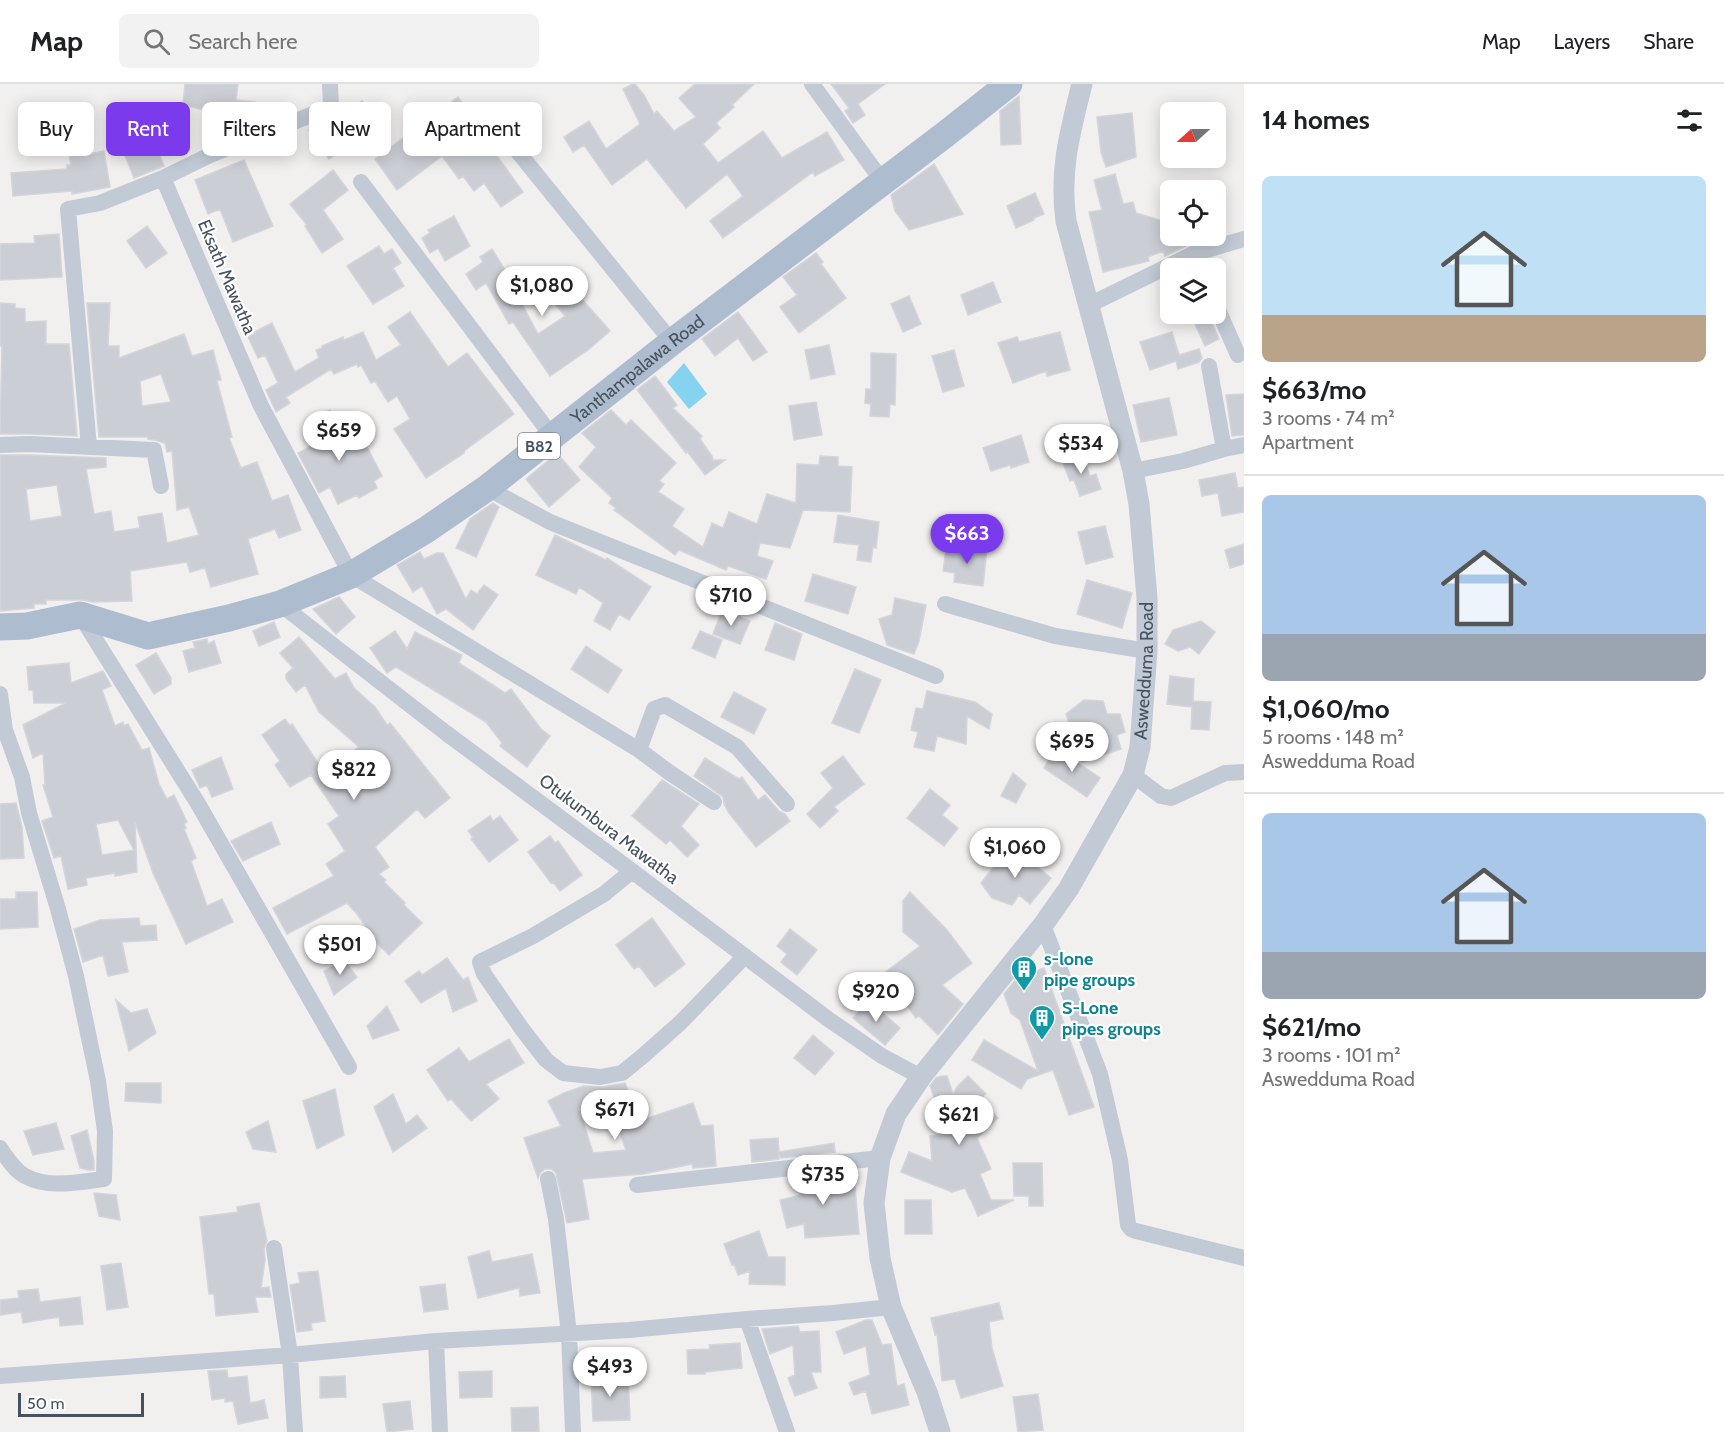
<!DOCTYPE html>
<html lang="en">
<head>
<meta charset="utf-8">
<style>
  :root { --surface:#fff; --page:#f2f2f2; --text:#202124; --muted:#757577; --line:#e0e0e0; --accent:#7c3aed }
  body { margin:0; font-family:Cabin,sans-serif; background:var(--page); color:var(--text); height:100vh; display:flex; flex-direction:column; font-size:22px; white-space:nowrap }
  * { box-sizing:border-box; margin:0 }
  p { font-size:20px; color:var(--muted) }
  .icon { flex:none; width:33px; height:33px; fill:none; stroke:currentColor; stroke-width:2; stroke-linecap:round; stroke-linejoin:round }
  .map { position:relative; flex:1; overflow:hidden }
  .sheet { display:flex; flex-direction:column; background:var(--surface); width:480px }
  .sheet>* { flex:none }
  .top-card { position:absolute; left:18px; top:18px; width:570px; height:54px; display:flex; gap:12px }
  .needle { width:39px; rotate:249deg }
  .controls { position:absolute; left:1160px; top:18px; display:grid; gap:12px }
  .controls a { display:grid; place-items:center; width:66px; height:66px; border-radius:9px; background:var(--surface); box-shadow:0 3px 15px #0003; font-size:30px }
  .scale { position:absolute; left:18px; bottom:15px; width:126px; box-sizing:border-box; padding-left:6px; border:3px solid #46515e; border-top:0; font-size:16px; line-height:21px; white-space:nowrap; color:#46515e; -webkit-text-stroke:4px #fff; paint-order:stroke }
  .price { position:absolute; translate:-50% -51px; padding:0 14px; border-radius:21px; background:#fff; color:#222; font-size:20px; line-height:39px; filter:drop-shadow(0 2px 3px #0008) }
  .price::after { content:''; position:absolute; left:50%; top:36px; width:18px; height:14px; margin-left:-9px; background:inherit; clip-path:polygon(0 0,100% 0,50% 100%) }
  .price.active { background:var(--accent); color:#fff }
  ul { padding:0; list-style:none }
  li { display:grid; align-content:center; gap:12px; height:318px; padding:0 18px }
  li+li { border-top:2px solid var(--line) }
  li span { display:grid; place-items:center; height:186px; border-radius:9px; color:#555 }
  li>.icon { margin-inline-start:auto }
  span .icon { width:108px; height:108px; fill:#fffc; stroke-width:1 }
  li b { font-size:26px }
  h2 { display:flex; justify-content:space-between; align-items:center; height:72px; padding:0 18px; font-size:26px }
  .tag { padding:0 21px; border-radius:9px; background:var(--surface); box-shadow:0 3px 15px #0003; font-size:21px; line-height:54px }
  .tag.active { background:var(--accent); color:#fff }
  header { display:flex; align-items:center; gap:36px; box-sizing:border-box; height:84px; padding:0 30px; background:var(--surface); border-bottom:2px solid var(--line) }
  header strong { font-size:28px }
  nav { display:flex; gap:33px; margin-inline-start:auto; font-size:21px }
  .search { width:420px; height:54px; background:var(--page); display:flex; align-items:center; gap:15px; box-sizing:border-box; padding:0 21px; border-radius:9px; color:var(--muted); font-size:22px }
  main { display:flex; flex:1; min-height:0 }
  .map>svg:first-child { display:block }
  .water { fill:#86d2f1 }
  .building { fill:#cbced4; stroke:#d3d5db; stroke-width:1.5; fill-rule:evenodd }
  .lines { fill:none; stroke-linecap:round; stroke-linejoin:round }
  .minor { stroke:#c2cad5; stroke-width:16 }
  .tertiary { stroke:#c2cad5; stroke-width:21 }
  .primary { stroke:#aebcd0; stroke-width:27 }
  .labels { text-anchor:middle; stroke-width:4.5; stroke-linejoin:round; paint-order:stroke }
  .shield { fill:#fff; stroke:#7e858e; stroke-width:1.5 }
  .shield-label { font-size:16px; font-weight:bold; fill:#46515e }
  .street-label { font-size:18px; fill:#46515e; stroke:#fff }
  .culture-label { font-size:18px; font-weight:bold; fill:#0d838f; stroke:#fff; text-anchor:start }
</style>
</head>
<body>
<header>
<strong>Map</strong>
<div class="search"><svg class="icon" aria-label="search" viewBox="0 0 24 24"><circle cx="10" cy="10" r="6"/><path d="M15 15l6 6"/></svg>Search here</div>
<nav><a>Map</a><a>Layers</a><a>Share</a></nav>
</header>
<main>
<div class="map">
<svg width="1244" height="1348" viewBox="0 0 1244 1348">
  <rect width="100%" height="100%" fill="#f2efef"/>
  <path class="water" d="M684,279L707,310L689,325L667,298Z"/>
  <path class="building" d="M185,0H238L236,16L255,18L252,43L249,44L206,39L208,27L183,21Z
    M633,0H635L644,11L654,30L657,27L674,47L696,33L679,14L695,0H754L732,21L734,23L716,39L720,44L703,60L718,79L763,47L782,74L827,48L844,76L815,92L813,88L723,154L710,137L743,112L727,90L686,124L647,75L612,101L584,61L573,68L564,53L589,37L606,65L640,40L623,5Z
    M831,0H885L858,20L865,31L853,39L845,27L849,24Z
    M1019,12L1021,60L1001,61L1000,27Z
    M458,13L498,67L495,69L523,108L501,123L484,99L474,107L463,92L459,95L442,72L397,106L375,75Z
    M362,17L379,41L329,75L309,46L320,39L323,44Z
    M1132,29L1136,73L1106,83L1101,68L1097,33Z
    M150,47L164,82L134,94L120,59Z
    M81,56L84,71L104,67L110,103L72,110V107L13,112L11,89L67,85V81H71L67,58Z
    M244,76L273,142L233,158L220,125L208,130L195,96Z
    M934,80L963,130L909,146L895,127L891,111Z
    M333,86L348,106L323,126L343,155L322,169L305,142L307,141L290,120Z
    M1115,90L1123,120L1133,118L1136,129L1170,139V152H1190L1192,159L1165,172L1163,167L1148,173L1149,177L1103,188L1089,128L1102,126L1094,96Z
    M1035,109L1044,130L1034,134V136L1016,144L1007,122Z
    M454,132L470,162L445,177L438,164L430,169L422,154L430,149L428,146Z
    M147,142L167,169L146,184L127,157Z
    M59,150L62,193L0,196V160L35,159L34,152Z
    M379,162L384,170L392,165L401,179L393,184L404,202L373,220L347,182Z
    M492,165L513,199L521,196L529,214L521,218L538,250L565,232L556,221L574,206L610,247L588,266L550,292L513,238L509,240L486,199L476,206L466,190L483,178L480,173Z
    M816,169L823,178L821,180L846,214L799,249L780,223L797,211L783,193Z
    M993,198L1001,218L968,231L961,211Z
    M909,212L921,240L903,248L891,220Z
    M0,219L15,220V224L25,225V238L46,237V260H69L77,352L29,350H0L2,262H0Z
    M87,219H110L108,262H119V274L184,250L192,272L213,266L221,296L217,297L232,353L229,354L241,384L257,378L272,417L288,411L301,446L279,454L275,445L248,455L258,490L211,503L205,484L190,488L187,478L130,487L132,517L92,518L84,516H46V520H34V524L0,527V371H29L106,374V383L86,385L94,430L111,427L114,448L140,444L138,433L162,429L167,459L199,451L189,423L177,426L172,367L167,368L165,359L155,356L148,355V353H99ZM161,290L171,318L142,322L140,297ZM57,401L62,432L30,437L26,405Z
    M410,228L448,283L467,269L514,330L464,367V369L426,394L394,345L410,335L397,312L388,318L375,297L371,299L361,281L358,283L357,280L334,290L331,285L286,313L290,319L276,328L266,306L278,299L265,271L258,274L248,253L255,249L254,248L272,239L295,288L319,274L316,266L322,264V262L343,253L344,256L363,248L376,276L401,261L388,243Z
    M738,228L767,268L753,277L738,254L715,272L702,255Z
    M1210,234L1219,255L1205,262L1195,240Z
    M1060,248L1070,286L1047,292L1046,287L1013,299L998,259L1017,253L1019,258Z
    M1172,248L1179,271L1199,265L1202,274L1199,278L1178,285L1176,277L1150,286L1140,258Z
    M829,261L835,290L811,295L805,266Z
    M954,266L964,302L943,308L932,272Z
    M871,269L896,270L895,321L890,320L889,333L870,332L871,320L865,319L866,305H871Z
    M655,292L677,321L673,324L702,352L700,355L712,372L713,376H725L705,391L687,367L686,369L637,306Z
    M1244,310V351L1232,352L1226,311Z
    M1169,314L1177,351L1141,358L1133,321Z
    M816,318L822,351L794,356L789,322Z
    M330,326L349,362L362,358L364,363L366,361L382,392L374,397L377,404L359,414L357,411L338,420L330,403L319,409L298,369L322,356L312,335Z
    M611,326L626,341L631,336L676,379L659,397L664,400L658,408L684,425L672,442L703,463L712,439L723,444L729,428L757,440L767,410L796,419L797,380L819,381L820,372L838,373V382L852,383L850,428L803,426L790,464L760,459L757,472L773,477L766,495L728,482L726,486L679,466L675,471L614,426L616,424L609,419L612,414L579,383L596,363L582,349Z
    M1021,351L1029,378L1011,384L1010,381L991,387L983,364Z
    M1081,368L1090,392L1096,390L1101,405L1080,412L1074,396L1070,397L1062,376Z
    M557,369L580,396L549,423L526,395Z
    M1235,389L1238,404L1244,403V428L1222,432L1218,409L1202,412L1199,396Z
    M493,419L499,423L476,473L456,464L470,435Z
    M838,431L879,438L876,464L873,463L871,478L857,476L859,461L834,458Z
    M1105,442L1113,473L1086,480L1078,448Z
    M555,451L606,476L607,474L651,503L629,536L619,530L610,546L594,537L603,519L579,503L576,510L536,491Z
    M1244,460V480L1230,484L1225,466Z
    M967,461L987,464L983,502L954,498L955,489L943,487L946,466L966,469Z
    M420,468L424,475L437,469H443L466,515L471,506L477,510L484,501L498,511L473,546L446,525L437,530L422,502L413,508L397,481Z
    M813,490L856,503L848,530L805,517Z
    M1087,496L1132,509L1122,544L1077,530Z
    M339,513L355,533L336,550L313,525Z
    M895,514L926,521L919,557L914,570L887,561L879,535L892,531Z
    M722,526L750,537L740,560L713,550Z
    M1201,537L1215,548L1199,570L1190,563L1178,567L1165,560L1173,546Z
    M274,538L280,553L259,562L253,547Z
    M775,539L802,550L794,576L765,566Z
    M395,547L407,565L415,548L462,571L459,579L505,609L511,605L541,645L550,652L527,683L500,662L502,659L486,638L396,583L387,589L370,564Z
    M700,547L722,556L715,574L692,564Z
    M299,553L335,595L346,589L354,604L375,623L387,641L390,639L450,714L425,734L417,725L375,763L389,783L379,790L386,796L384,798L405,819L404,821L422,839L389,871L372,854L373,853L357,830L347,819L287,850L273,824L334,792L326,780L345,767L328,740L339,732L311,691L290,703L275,681L280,677L262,651L285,635L290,642L292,640L324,688L359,663L319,628L305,601L296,608L286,595V590L293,584L280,569Z
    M207,555L208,560L214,557L221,579L189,588L183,567L195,564L193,558Z
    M586,562L622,586L608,609L571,585Z
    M156,569L171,594V600L154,610L136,581Z
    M69,579L71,599L103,587L111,602L102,606L115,642L123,638L124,642L128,640L142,666L149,664L159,700L167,715L174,711L187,738L184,740L186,744L184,745L196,774L191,777L207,822L222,815L233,838L186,860L153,789L135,738L137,788L115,792V789L86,794L87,801L68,805L61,772L54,774L42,737L53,733L43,701H45L43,669L33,674L23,641L66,619H34L33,606H29L27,583ZM118,736L134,766L102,771L96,740Z
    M855,585L881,596L859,649L832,639Z
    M1170,592L1194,595L1193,617L1211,618L1209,646L1191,645L1192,623L1167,620Z
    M927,607L975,618L992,630L989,645L967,632L966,660L937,652L934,667L914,663L918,648L911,646L916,624L923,625Z
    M734,608L766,625L754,650L721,633Z
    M1084,616L1103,617L1107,630H1120L1125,648L1117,651L1121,665L1082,678L1066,630Z
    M1056,664L1100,694L1087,713L1044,684Z
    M843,672L864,700L834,723L838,727L820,744L807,730L833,704L821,689Z
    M221,673L233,705L212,713L207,701L200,704L192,686Z
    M705,674L739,695L742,693L758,716L765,711L779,727L785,730L790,737L756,763L729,729L724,720L723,713L694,692Z
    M1013,689L1026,700L1016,719L1001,712Z
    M662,696L699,720L681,742L699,761L687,773L670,756L666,760L632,732Z
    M930,705L950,721L942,731L958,744L944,762L907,734Z
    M16,719L22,743L24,774L0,775V720Z
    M490,732L493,737L500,732L518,756L489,778L471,755L473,753L468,747Z
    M271,738L280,760L243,777L231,757Z
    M550,752L555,759L558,757L582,791L560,807L553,798L551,799L528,768Z
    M1011,761L1051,794L1030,820L1019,811L1012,821L992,814L981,799Z
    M16,808H37L38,843L0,845V815H16Z
    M910,808L947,846L972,879L942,901L963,920L938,951L919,932L916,934L883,890L920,862L903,848V817Z
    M139,834L140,842L156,841L157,856L122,858L128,888L108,892L103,871L83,878L74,845L100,836Z
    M652,834L685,880L655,903L639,882L634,885L616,861Z
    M790,845L817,866L797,891L781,878L787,870L777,862Z
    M447,874L463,896L468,893L477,917L453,928L446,904L421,919L405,897L419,887L422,891Z
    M344,876L357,893L334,911L324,887Z
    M1044,884L1094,1023L1069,1031L1053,986L1027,995L1021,1005L972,976L984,956L1038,987L1020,936L1011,929L1004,910L1017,894Z
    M116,916L131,929L147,925L156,949L129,967Z
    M868,916L900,944L885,961L853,934Z
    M387,922L399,946L373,955L367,942Z
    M813,951L834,969L815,991L794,974Z
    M509,955L524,979L486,1000L499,1015L471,1037L451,1015L448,1017L427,986L459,964L469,978Z
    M942,992H947L953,1010L957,1003L968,992L986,1010L980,1015L998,1034L977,1054L991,1085L980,1090L991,1116H1014L978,1132L971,1116H973L970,1115L965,1104L952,1108L901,1088L909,1068L932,1077L930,1052L970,1048L944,1022L938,1024L930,1002L936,994Z
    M126,999H161V1019L125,1017Z
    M625,999L629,1009L635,1007L645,1035L693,1019L701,1042L713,1041L716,1082L693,1084L692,1080L643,1090L582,1095L589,1135L567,1139L556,1089L552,1085H545L541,1088L538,1094L524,1054L561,1042L548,1017L564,1009L584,1002L602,1003ZM610,1021L626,1066L593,1069L581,1030Z
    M335,1005L344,1051L317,1065L303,1017Z
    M393,1010L406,1040L417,1031L427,1044L393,1068L374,1023Z
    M268,1037L276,1068L253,1065L246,1048Z
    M56,1039L64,1065L33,1071L24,1047Z
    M87,1046L94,1077V1086H88L80,1084L71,1052Z
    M778,1054L779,1068L834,1059L835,1068L781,1074L779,1071V1075L752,1078L750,1056Z
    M1013,1079H1042L1043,1122H1029V1112H1014Z
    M839,1089V1092L854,1091L859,1150L805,1154L804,1140L787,1144L780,1116L801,1111L792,1094Z
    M94,1109L116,1111L120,1136L99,1132Z
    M905,1116H931L932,1150H905Z
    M259,1119L267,1157L264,1165L265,1176L261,1204L269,1203L271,1213H255L258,1228L216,1232L214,1210H209L200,1133L238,1128L237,1123Z
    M759,1147L768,1173H785V1201L749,1200L750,1187L738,1191L734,1180L732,1181L724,1160Z
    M489,1167L492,1178L532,1170L540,1209L520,1212L519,1204L478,1214L468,1173Z
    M121,1179L128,1223L107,1226L101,1182Z
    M318,1187L325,1237L311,1239L312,1246L297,1248L290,1201L300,1199L298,1189Z
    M445,1200L448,1225L424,1228L420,1203Z
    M38,1205L40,1218L80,1213L83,1240L60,1242L59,1233L23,1239L21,1228L0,1231V1216L19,1214L18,1207Z
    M999,1219L1003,1235L989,1238L992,1264L1003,1302L961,1314L955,1295L942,1297L937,1250L935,1251L931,1234Z
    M866,1236H872L882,1261L891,1260L897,1302L904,1300L909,1321L872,1330L866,1307L854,1311L849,1299L870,1291L866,1262L844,1270L836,1248Z
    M798,1242L800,1248L819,1247L821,1288H811L817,1304L795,1312L788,1294L795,1291L793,1261L770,1270L762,1245Z
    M740,1259L742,1284L705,1288V1290H688L687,1266L710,1265L709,1261Z
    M227,1286L228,1294L247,1292L250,1319L264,1316L268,1334L238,1340L233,1317L225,1318V1314L212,1316L208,1287Z
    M492,1287V1313L460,1314L459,1288Z
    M628,1291L630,1336L593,1337L591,1292Z
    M345,1292L346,1313L320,1314V1293Z
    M1038,1310L1043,1346L1018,1348L1013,1313Z
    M410,1317L413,1345L387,1348L383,1320Z
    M538,1323L539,1348H512L511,1324Z"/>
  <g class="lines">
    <path class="minor" d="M330,0L331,23L210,71L163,94L261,322L351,491L639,666L670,689L714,718
      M812,0L883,98
      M489,32L672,258
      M361,98L552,352
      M1193,170L1200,184
      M1215,219L1238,271
      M1090,222L1095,218L1193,170L1244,155
      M1209,282L1224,365
      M0,361L29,360L154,366L161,402
      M89,363L68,125L100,119L163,94
      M1133,387L1183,377L1224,365L1244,361
      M487,404L550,438L936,592
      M280,520L446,649L632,787L828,935L882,972L921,993
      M945,520L1055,552L1147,567
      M80,531L197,718L349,983
      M0,610L5,646L22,693L29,729L58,825L76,892L98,997L105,1047L104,1095C79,1098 49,1105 25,1092C14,1086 7,1074 0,1064
      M639,666L654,625L665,621L737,663L787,720
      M1133,691L1161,712L1171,714L1225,689L1244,688
      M632,787L604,810L533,852L480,878L484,890L522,945L546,976L563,989L600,993L622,989L644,971L680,939L745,872
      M1043,841L1100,990L1120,1076L1128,1141L1131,1145L1136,1147L1244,1174
      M548,1095L556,1135L569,1250L573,1348
      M637,1101L880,1074
      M274,1164L290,1271L295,1348
      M747,1235L787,1348
      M436,1257L440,1348
      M0,1292L290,1271L436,1257L629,1246L747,1235L833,1229L891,1223"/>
    <path class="tertiary" id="s1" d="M940,1348L927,1308L891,1223L880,1174L874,1119L880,1074L896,1030L921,993L1043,841L1069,804L1133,691L1140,663L1147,567V514L1139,420L1133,387L1066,137C1059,87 1070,48 1082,0"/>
    <path class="primary" id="s2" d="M0,543L27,542L80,531L148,552L229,534L280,520L351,491L426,446L487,404L672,258L947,49L1009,0"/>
  </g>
  <defs>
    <g id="building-pin" transform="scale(1.35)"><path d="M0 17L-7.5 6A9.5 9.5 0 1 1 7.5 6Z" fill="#0f9aa8" stroke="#fff"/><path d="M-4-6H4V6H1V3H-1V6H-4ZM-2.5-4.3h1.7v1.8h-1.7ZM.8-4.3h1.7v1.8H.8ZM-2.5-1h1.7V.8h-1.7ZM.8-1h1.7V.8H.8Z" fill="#fff"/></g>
  </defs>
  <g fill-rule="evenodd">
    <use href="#building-pin" x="1024" y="885"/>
    <use href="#building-pin" x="1042" y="934"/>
  </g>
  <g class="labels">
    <rect class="shield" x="518" y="349" width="42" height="26" rx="4.5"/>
    <g class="shield-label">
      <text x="539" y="368">B82</text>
    </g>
    <g class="street-label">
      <text transform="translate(227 193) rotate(67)" y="6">Eksath Mawatha</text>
      <text dy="6" stroke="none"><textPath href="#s2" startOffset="718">Yanthampalawa Road</textPath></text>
      <text dy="6" stroke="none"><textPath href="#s1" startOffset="852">Aswedduma Road</textPath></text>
      <text transform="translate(609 745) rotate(37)" y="6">Otukumbura Mawatha</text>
    </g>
    <g class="culture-label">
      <text x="1044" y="881">s-lone<tspan x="1044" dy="21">pipe groups</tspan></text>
      <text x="1062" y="930">S-Lone<tspan x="1062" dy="21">pipes groups</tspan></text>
    </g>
  </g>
</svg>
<div class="controls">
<a><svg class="needle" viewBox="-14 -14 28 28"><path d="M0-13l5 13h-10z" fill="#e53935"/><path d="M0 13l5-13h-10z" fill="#757577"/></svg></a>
<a><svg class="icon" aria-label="locate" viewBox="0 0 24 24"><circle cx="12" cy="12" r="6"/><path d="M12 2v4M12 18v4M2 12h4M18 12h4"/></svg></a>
<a><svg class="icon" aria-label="layers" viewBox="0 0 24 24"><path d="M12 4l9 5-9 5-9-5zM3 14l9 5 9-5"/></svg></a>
</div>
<div class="scale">50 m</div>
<b class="price" style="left:542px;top:233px">$1,080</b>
<b class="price" style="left:339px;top:378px">$659</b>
<b class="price" style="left:1081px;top:391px">$534</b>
<b class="price active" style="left:967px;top:481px">$663</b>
<b class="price" style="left:731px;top:543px">$710</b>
<b class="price" style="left:1072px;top:689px">$695</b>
<b class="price" style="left:354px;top:717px">$822</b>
<b class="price" style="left:1015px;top:795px">$1,060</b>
<b class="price" style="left:340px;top:892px">$501</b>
<b class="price" style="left:876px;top:939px">$920</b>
<b class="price" style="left:615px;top:1057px">$671</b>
<b class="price" style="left:959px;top:1062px">$621</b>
<b class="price" style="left:823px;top:1122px">$735</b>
<b class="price" style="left:610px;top:1314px">$493</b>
<div class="top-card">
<a class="tag">Buy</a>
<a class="tag active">Rent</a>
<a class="tag">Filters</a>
<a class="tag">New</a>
<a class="tag">Apartment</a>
</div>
</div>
<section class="sheet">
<h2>14 homes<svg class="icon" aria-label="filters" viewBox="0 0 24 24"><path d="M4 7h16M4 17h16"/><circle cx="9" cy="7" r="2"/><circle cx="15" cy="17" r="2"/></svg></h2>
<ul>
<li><span style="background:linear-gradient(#bfe0f5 75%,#b9a48a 0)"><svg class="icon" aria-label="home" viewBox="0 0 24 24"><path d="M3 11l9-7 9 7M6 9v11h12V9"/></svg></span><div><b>$663/mo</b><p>3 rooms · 74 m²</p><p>Apartment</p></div></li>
<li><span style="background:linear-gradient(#a9c7e8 75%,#9aa5b1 0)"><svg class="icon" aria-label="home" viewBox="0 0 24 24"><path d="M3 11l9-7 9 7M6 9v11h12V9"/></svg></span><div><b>$1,060/mo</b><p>5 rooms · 148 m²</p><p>Aswedduma Road</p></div></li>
<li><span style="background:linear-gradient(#a9c7e8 75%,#9aa5b1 0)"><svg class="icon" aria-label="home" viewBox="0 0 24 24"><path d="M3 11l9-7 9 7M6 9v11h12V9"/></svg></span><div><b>$621/mo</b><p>3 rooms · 101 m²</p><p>Aswedduma Road</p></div></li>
</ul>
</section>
</main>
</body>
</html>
